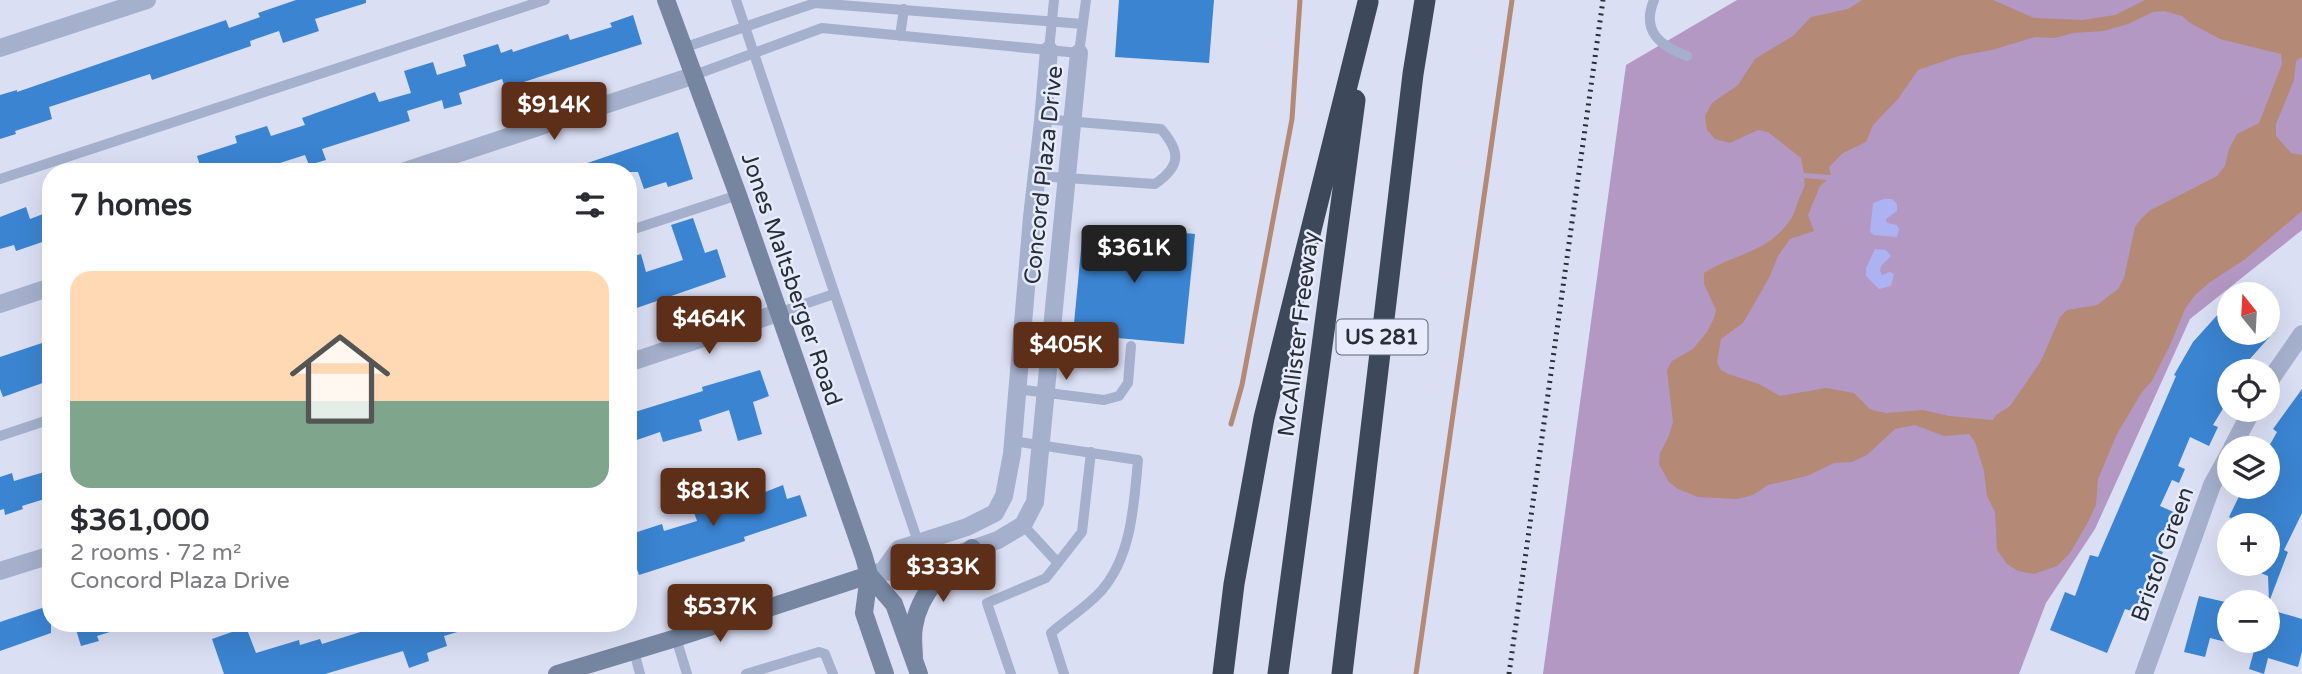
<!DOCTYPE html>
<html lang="en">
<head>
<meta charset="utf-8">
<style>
  :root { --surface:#fff; --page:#f7f7f7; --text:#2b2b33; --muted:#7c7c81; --line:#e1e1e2; --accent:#5e2f18 }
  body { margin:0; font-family:"Varela Round",sans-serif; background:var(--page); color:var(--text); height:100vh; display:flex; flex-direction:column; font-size:26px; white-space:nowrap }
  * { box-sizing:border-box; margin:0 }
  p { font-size:23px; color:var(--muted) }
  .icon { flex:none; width:38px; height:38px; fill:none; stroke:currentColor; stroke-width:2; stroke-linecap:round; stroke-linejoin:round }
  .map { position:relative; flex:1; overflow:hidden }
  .drawer { position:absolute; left:42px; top:163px; width:595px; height:469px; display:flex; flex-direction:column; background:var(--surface); border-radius:28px; box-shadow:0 7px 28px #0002 }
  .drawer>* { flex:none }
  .needle { width:46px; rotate:342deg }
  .tools { position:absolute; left:2217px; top:282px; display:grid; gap:14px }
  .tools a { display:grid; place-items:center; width:63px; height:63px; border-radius:50%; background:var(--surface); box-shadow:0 7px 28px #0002; font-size:35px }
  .price { position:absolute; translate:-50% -60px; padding:0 16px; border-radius:7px; background:var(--accent); color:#fff; font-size:23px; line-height:46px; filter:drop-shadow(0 2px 4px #0008) }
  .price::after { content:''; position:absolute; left:50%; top:42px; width:21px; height:16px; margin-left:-10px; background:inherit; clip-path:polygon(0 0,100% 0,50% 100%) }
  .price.active { background:#222; color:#fff }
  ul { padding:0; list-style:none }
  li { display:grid; align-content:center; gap:14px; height:371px; padding:0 28px }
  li+li { border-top:2px solid var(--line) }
  li span { display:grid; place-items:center; height:217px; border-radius:21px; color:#555 }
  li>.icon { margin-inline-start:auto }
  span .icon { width:126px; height:126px; fill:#fffc; stroke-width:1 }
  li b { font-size:30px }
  h2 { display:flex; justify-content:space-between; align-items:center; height:84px; padding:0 28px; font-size:30px }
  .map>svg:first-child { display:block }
  .green { fill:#b398c4 }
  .sand { fill:#adb2f3 }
  .water { fill:#b48976 }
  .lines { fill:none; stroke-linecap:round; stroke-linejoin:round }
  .stream { stroke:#b48976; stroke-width:5 }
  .building { fill:#3b84d1 }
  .lane { stroke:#a5b0cd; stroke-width:10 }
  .street { stroke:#a5b0cd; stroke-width:18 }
  .secondary { stroke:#7686a1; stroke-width:18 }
  .highway { stroke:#3d495a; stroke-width:21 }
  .rail { stroke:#272e38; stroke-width:5; stroke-dasharray:2 5; stroke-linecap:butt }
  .labels { text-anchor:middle; stroke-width:5; stroke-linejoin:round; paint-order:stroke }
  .shield { fill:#e7ebfb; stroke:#616772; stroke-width:2 }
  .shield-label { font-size:21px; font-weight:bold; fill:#272e38 }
  .street-label { font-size:23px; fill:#272e38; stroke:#e7ebfb }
</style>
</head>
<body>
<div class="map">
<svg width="2302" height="674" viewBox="0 0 2302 674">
  <rect width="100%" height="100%" fill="#dadff4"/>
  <path class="green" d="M1737,0H2302V230L2190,319L2095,529L2046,603L2019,674H1543L1626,65Z"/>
  <path class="sand" d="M1884,199H1892L1897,204V211L1886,219L1887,223L1897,225L1899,229L1897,237L1874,235L1870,232L1873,203Z
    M1875,249L1886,250L1891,256L1881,266L1880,271L1882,275L1890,272L1894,274L1891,286L1879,289L1866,276V268Z"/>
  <path class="water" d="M1862,0H1993L2034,18L2083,20L2115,15L2145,0H2302V57L2296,61L2294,80L2276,124V136L2291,153L2302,155V211L2244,260L2210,282L2195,295L2185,309L2171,343L2152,381L2142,392L2117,434L2098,479L2096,505L2087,524L2070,553L2057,566L2034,574L2018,571L2007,564L1997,550L1995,512L1987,496L1984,471L1975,442L1969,434L1944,436L1915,425L1895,429L1867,455L1852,462L1834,463L1807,476L1768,485L1753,495L1737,499L1698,497L1678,489L1669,482L1659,464L1660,453L1668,438L1673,422L1667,370L1672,361L1693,349L1707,332L1714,318L1716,310L1704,284V273C1737,252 1767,254 1791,219C1795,213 1796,206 1799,199C1802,191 1806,187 1804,178L1827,180L1820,186L1808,215L1814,231L1790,239L1778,256L1769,278L1743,323L1721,339L1717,363L1721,370L1728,374L1759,384L1780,396L1826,388L1854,393L1870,409L1876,411L1887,413L1923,410L1949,416L1993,420L1996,415L2010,406L2041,361L2060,317L2067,310L2097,305L2118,289L2124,278L2135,227L2141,219L2149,211L2217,176L2225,166L2229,149L2237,134L2259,123L2282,64L2281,54L2220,39L2190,23L2182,16L2164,11L2153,12L2128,24L2104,31L2073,33L2055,38L2035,37L1992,50L1959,56L1918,70L1898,99L1873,125L1866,142L1843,153L1829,167L1831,175L1804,173L1801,158L1768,132L1758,130L1730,143L1715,139L1707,130L1705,116L1712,103L1738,85L1755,59L1793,36L1811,17L1848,9Z"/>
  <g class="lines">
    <path class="stream" d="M1231,424L1242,385L1292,119L1300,0
      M1416,674L1512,0"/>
  </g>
  <path class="building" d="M296,0H366V3L315,19L319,31L283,43L279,31L250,41L251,46L152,80L150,74L49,107L52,119L15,131L16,134L0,139V95L17,90V92L226,20L229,28L260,17L258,13Z
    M1119,0H1214L1209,63L1115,57Z
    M633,15L642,44L505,88L502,79L459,93L462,104L444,109L442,100L407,111L410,121L322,149L326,160L309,165L305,155L252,172H202L197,156L237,143L235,136L267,126L271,136L305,125L302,118L375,92L379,102L411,93L404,71L433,62L437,75L466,66L463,55L498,44L501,53L512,49L513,52L568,34L570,40L612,27L610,23Z
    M678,132L693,179L668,187L666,182L644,189L638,172H570V169Z
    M26,207L30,219L51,211V239L16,251L14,245L0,249V217Z
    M693,218L705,253L717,249L726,277L628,311V258L641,254L646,272L683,260L671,225Z
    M1113,226L1195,234L1184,344L1073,334L1083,229L1113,232Z
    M2230,301V332H2274L2239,371H2230V397L2213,425L2218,427L2209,446L2190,437L2178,466L2185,469L2179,483L2172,480L2160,506L2176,513L2158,550L2163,552L2154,572L2150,571L2135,612L2125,609L2107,653L2050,630L2065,592L2075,596L2090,555L2098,557L2176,376L2174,375L2193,342Z
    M51,340V380L3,397L0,389V357Z
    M760,370L769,396L753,402L762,434L738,441L729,410L699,420L702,431L663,442L660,432L628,443V414L703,391L702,387Z
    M2302,389V513L2284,550L2288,552L2269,602L2268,576L2239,564H2268V525H2228L2231,518L2229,517L2244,486H2268V448L2277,432L2273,429Z
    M51,470V497L22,506L23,509L5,515L4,509L0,510V477L12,473L14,481Z
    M783,485L787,499L800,495L807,516L744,537L745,541L639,575L628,542V535L662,524L664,531L697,521L688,495L714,486L721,509Z
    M2199,596L2230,603V643L2210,638L2205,657L2184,652Z
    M51,605V633L0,651V622Z
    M2268,609L2302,619V652L2298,667L2268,658L2264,674L2249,669L2257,640H2268Z
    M74,623H128L129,626L97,636L99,641L81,646Z
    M399,623H476L477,626L444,636L447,646L427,653L429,661L409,668L403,651L325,674H224L212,639L246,627L256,653L299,640L300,645L320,639L322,644L386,624L387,627Z"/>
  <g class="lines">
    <path class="lane" d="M736,0L918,542
      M1654,0C1641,31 1660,46 1687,56
      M900,36L904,9
      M683,48L815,3L1083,24
      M1049,50L1054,0
      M692,76L822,28L1079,53L1086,0
      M1037,176L1155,184C1181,166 1181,152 1161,129L1043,119
      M0,179L545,0
      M628,231L738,195
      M778,313L834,294
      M1016,389L1104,400L1119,396L1128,383L1131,346
      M0,436L51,419
      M1013,441L1138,460C1134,503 1132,555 1102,590C1088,606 1067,619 1051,633L1064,674
      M1023,525L1058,563
      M676,638L687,674
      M634,651L640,674
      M746,674L819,652L825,654L833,674
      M1011,674L987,603L1046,578L1082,532L1091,452"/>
    <path class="street" d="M0,48L147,0
      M402,172L692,76
      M0,304L51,287
      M628,363L778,313
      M2268,383L2302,334
      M2232,448L2252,410
      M0,571L51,555
      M883,571L899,549L967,527L995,513L1004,496L1012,454L1032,217L1043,121L1049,50
      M869,575L883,571L903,573L998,540L1023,525L1035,502L1079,53
      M2144,674L2212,485L2230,452"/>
    <path class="secondary" d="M666,0L738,195L864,557L869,575L864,613L885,674
      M869,575L894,604L919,674
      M914,660C914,649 912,637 914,627C919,591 946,569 972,548
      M557,674L676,638L869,575"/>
    <path class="highway" d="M1223,674L1234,584L1264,418L1368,2
      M1278,674L1355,100
      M1342,674L1413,74L1425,0"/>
    <path class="rail" d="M1509,674L1603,0"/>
  </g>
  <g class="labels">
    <rect class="shield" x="1336.5" y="319.5" width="91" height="35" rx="5"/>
    <g class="shield-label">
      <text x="1382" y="344">US 281</text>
    </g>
    <g class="street-label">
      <text transform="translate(1043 175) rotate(-84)" y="8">Concord Plaza Drive</text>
      <text transform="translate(792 279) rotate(71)" y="8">Jones Maltsberger Road</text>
      <text transform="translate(1298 334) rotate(-83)" y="8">McAllister Freeway</text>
      <text transform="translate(2162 554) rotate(-70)" y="8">Bristol Green</text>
    </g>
  </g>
</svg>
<div class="tools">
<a><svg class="needle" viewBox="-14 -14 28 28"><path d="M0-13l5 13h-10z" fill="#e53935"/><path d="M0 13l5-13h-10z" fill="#7c7c81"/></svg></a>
<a><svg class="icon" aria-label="locate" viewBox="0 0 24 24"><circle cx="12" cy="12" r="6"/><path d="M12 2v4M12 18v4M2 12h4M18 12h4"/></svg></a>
<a><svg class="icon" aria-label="layers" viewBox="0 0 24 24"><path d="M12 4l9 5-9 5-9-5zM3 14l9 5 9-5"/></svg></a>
<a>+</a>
<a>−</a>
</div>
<b class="price" style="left:554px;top:142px">$914K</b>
<b class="price active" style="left:1134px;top:285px">$361K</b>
<b class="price" style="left:709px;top:356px">$464K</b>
<b class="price" style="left:1066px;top:382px">$405K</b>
<b class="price" style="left:713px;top:528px">$813K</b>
<b class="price" style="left:943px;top:604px">$333K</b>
<b class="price" style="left:720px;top:644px">$537K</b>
<section class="drawer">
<h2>7 homes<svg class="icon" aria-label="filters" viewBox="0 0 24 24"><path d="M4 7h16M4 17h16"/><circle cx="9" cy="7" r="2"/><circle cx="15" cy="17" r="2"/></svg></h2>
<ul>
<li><span style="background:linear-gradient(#ffd9b3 60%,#7fa58c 0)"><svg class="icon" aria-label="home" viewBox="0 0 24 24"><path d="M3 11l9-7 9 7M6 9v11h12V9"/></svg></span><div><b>$361,000</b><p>2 rooms · 72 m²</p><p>Concord Plaza Drive</p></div></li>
</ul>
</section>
</div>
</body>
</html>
